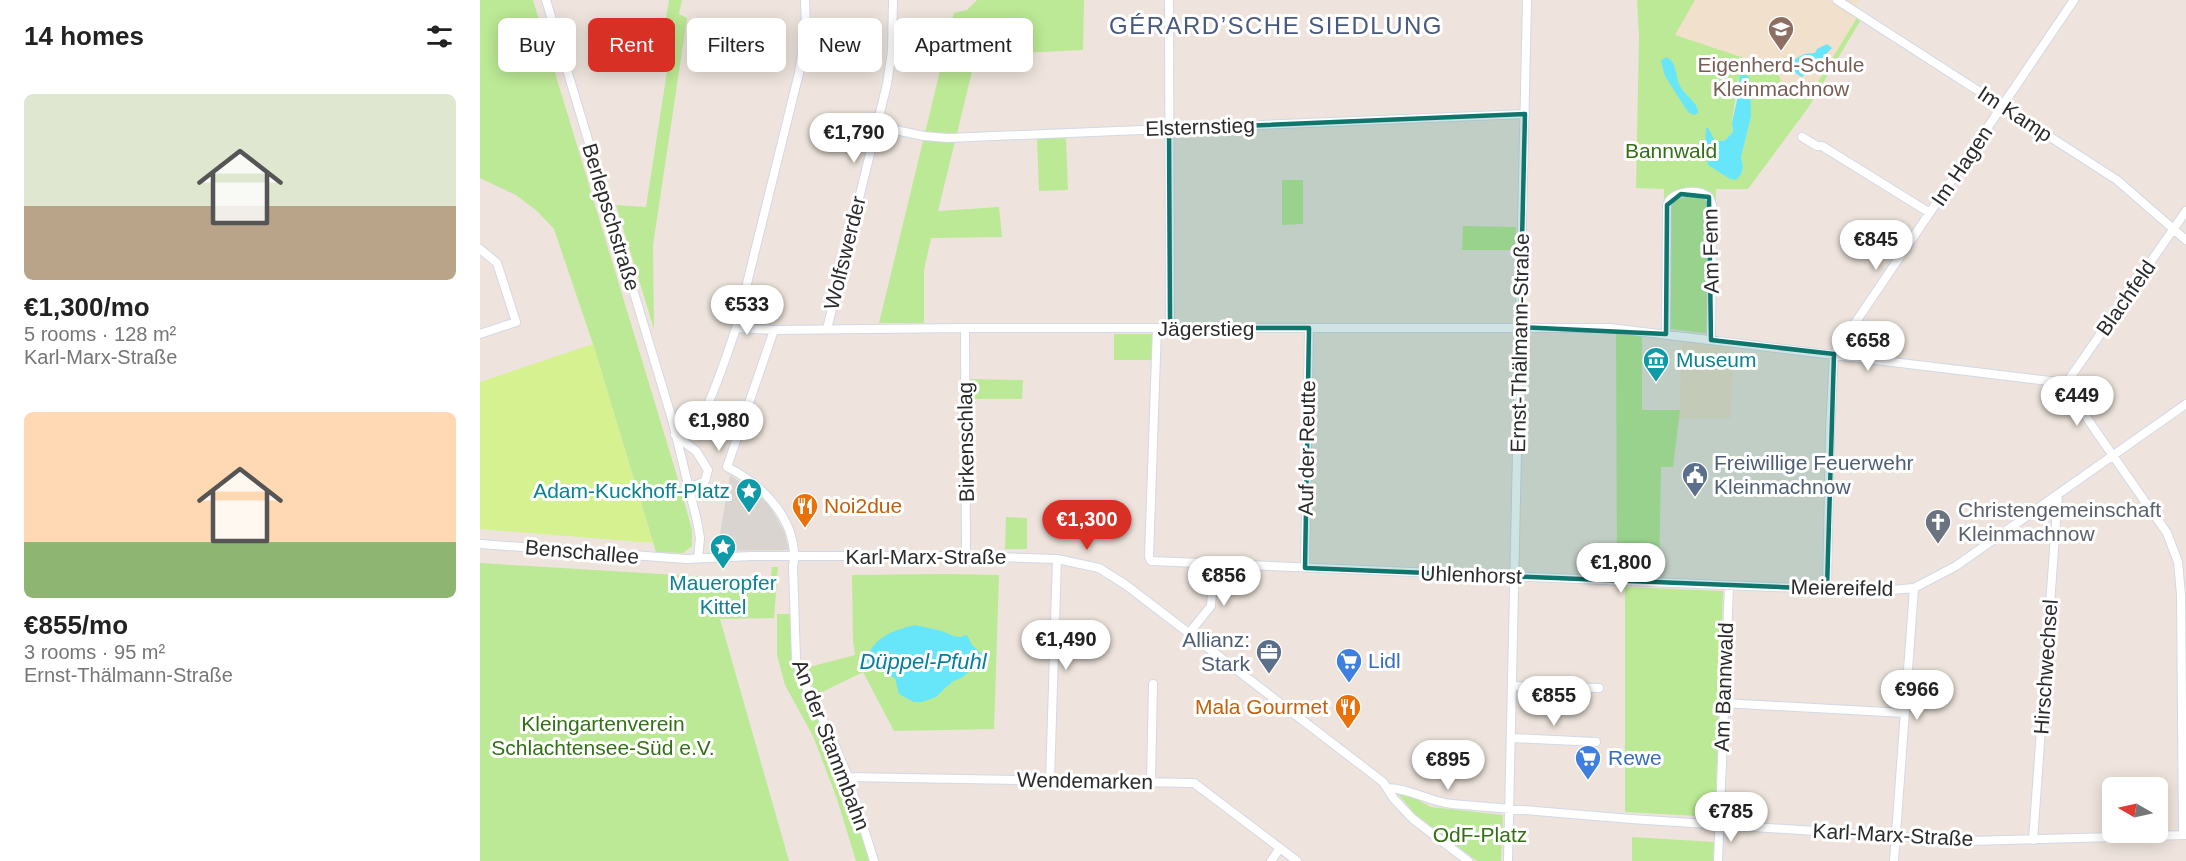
<!DOCTYPE html>
<html lang="en">
<head>
<meta charset="utf-8">
<style>
  :root { --surface:#fff; --page:#f2f2f2; --text:#222; --muted:#767676; --accent:#d93025 }
  body { margin:0; font-family:Helvetica,sans-serif; background:var(--page); color:var(--text); height:100vh; display:flex; flex-direction:column; font-size:22px; white-space:nowrap }
  * { box-sizing:border-box; margin:0 }
  p { font-size:20px; color:var(--muted) }
  .icon { flex:none; width:33px; height:33px; fill:none; stroke:currentColor; stroke-width:2; stroke-linecap:round; stroke-linejoin:round }
  .map { position:relative; flex:1; overflow:hidden }
  .drawer { display:flex; flex-direction:column; background:var(--surface); width:480px }
  .drawer>* { flex:none }
  .banner { position:absolute; left:18px; top:18px; width:570px; height:54px; display:flex; gap:12px }
  .needle { width:39px; rotate:279deg }
  .buttons { position:absolute; left:1622px; top:777px; display:grid; gap:12px }
  .buttons a { display:grid; place-items:center; width:66px; height:66px; border-radius:9px; background:var(--surface); box-shadow:0 3px 15px #0003; font-size:30px }
  .price { position:absolute; translate:-50% -51px; padding:0 14px; border-radius:21px; background:#fff; color:#222; font-size:20px; line-height:39px; filter:drop-shadow(0 2px 3px #0008) }
  .price::after { content:''; position:absolute; left:50%; top:36px; width:18px; height:14px; margin-left:-9px; background:inherit; clip-path:polygon(0 0,100% 0,50% 100%) }
  .price.on { background:var(--accent); color:#fff }
  ul { padding:0; list-style:none }
  li { display:grid; align-content:center; gap:12px; height:318px; padding:0 24px }
  li span { display:grid; place-items:center; height:186px; border-radius:9px; color:#555 }
  li>.icon { margin-inline-start:auto }
  span .icon { width:108px; height:108px; fill:#fffc; stroke-width:1 }
  li b { font-size:26px }
  h2 { display:flex; justify-content:space-between; align-items:center; height:72px; padding:0 24px; font-size:26px }
  .chip { padding:0 21px; border-radius:9px; background:var(--surface); box-shadow:0 3px 15px #0003; font-size:21px; line-height:54px }
  .chip.on { background:var(--accent); color:#fff }
  main { display:flex; flex:1; min-height:0 }
  .map>svg:first-child { display:block }
  .education { fill:#f1e0cb }
  .green { fill:#bce995; fill-rule:evenodd }
  .pitch { fill:#d5f190 }
  .plaza { fill:#dad4d0 }
  .water { fill:#67e5f9 }
  .lines { fill:none; stroke-linecap:round; stroke-linejoin:round }
  .minor-casing { stroke:#d2d8e5; stroke-width:10 }
  .minor { stroke:#fff; stroke-width:8 }
  .marked { fill:#0f766e; fill-opacity:0.2; stroke:#0f766e; stroke-width:4.5; stroke-linejoin:round }
  .labels { text-anchor:middle; stroke-width:6; stroke-linejoin:round; paint-order:stroke }
  .education-label { font-size:21px; fill:#785e54; stroke:#fff }
  .street-label { font-size:21px; fill:#2b2b2b; stroke:#fff }
  .park-label { font-size:21px; fill:#337014; stroke:#fff }
  .culture-label { font-size:21px; fill:#0d838f; stroke:#fff; text-anchor:start }
  .service-label { font-size:21px; fill:#4e5e75; stroke:#fff; text-anchor:start }
  .food-label { font-size:21px; fill:#c56008; stroke:#fff; text-anchor:start }
  .worship-label { font-size:21px; fill:#5b616d; stroke:#fff; text-anchor:start }
  .shop-label { font-size:21px; fill:#366cbe; stroke:#fff; text-anchor:start }
  .water-label { font-size:22px; font-style:italic; fill:#037fa1; stroke:#fff }
  .quarter-label { font-size:24px; letter-spacing:1.5px; fill:#485980; stroke:#fff }
</style>
</head>
<body>
<main>
<section class="drawer">
<h2>14 homes<svg class="icon" aria-label="filters" viewBox="0 0 24 24"><path d="M4 7h16M4 17h16"/><circle cx="9" cy="7" r="2"/><circle cx="15" cy="17" r="2"/></svg></h2>
<ul>
<li><span style="background:linear-gradient(#dfe7d0 60%,#b9a48a 0)"><svg class="icon" aria-label="home" viewBox="0 0 24 24"><path d="M3 11l9-7 9 7M6 9v11h12V9"/></svg></span><div><b>€1,300/mo</b><p>5 rooms · 128 m²</p><p>Karl-Marx-Straße</p></div></li>
<li><span style="background:linear-gradient(#ffd9b3 70%,#8fb573 0)"><svg class="icon" aria-label="home" viewBox="0 0 24 24"><path d="M3 11l9-7 9 7M6 9v11h12V9"/></svg></span><div><b>€855/mo</b><p>3 rooms · 95 m²</p><p>Ernst-Thälmann-Straße</p></div></li>
</ul>
</section>
<div class="map">
<svg width="1706" height="861" viewBox="0 0 1706 861">
  <rect width="100%" height="100%" fill="#eee4dd"/>
  <path class="education" d="M1215,0H1381L1377,6L1378,16L1330,95L1303,89L1195,35Z
    M1202,341L1253,347L1251,419H1199Z"/>
  <path class="green" d="M0,0H53L197,476L212,530V546L203,553L176,552L113,344L74,229L57,211L36,195L0,178Z
    M189,0H202L199,14L207,18L173,245L174,329L136,205L166,207L188,65L179,62Z
    M497,0H604L603,50L496,55L458,211L519,207L522,237L451,238L444,270V323H399L474,13L487,10Z
    M1157,0H1215L1195,35L1297,69L1303,89L1330,95L1378,16L1382,18L1328,108L1268,189H1236L1233,334L1182,328L1184,189L1156,188L1159,35ZM1258,78L1271,117L1261,157L1263,167L1261,174L1226,145V138L1231,137L1235,141H1244L1253,132C1250,115 1258,97 1258,78Z
    M557,138H586L588,190L559,191Z
    M802,180H823V224L802,225Z
    M983,226L1036,227L1035,250H982Z
    M1136,333L1162,336V410H1200L1193,467H1181L1179,575L1137,573Z
    M634,334H674V360H634Z
    M490,379L543,380L542,399H490Z
    M526,517L547,518V549H525Z
    M0,563L247,578L249,584H290L292,567H298L294,618L240,619L309,861H0Z
    M465,574L519,575L514,729L414,731L383,672L336,695L325,668L375,655L373,641L372,575Z
    M1145,587L1243,591L1235,817L1145,812Z
    M297,614H313L316,659L351,736L394,861H376L357,799L333,736L305,685L297,655Z
    M916,792L927,794L951,807L1023,815L1021,861H997L936,815Z
    M1152,837L1234,842V861H1152Z"/>
  <path class="pitch" d="M113,344L173,543L0,529V382Z"/>
  <path class="plaza" d="M250,475L279,494L291,508L304,531L309,550L237,551Z"/>
  <path class="water" d="M1347,44L1352,48L1345,55V63L1337,65L1322,77C1315,74 1311,69 1312,61L1324,54L1335,53L1337,49Z
    M1186,57C1197,61 1195,76 1200,86C1205,96 1219,103 1218,113L1214,115L1208,112L1185,76L1181,61Z
    M1260,74L1268,76L1270,81L1271,117L1261,157L1263,167L1261,174L1256,180L1250,179L1228,165L1225,152L1226,127L1228,128L1235,141H1244L1253,132L1252,123L1258,95Z
    M435,625L462,631L473,636L480,637L487,635L492,645L503,655L495,667L481,678L471,682V684L467,686L456,697L442,702H434L419,694L415,678L390,666L386,661C392,638 413,630 435,625Z"/>
  <g class="lines">
    <g class="minor-casing">
      <path id="minor" d="M66,0L192,419L217,521L220,538L218,558
        M689,0L690,328
        M1357,0L1637,180L1706,240
        M396,126L444,136L468,138L1045,114
        M1322,137L1337,146H1342L1450,213
        M0,249L17,263L36,322L0,334
        M256,328L294,330L485,328H1130L1578,382L1585,385L1615,430L1687,533L1698,562L1701,595L1703,835
        M485,328L486,556
        M677,328C675,405 672,481 669,557L671,561L1290,587L1411,590L1434,588L1476,566L1706,404
        M347,329L407,84L412,51L413,0
        M294,330L247,467C284,485 320,523 313,567L316,659L322,679L351,736L368,777L394,861
        M1186,334L1187,205C1192,191 1217,188 1229,197L1232,205L1231,340
        M1585,385L1706,211
        M195,435C201,433 209,432 213,429C226,420 250,346 256,328L319,73L326,28L325,0
        M195,435L216,451L228,470L225,481L208,489
        M0,544L206,559L272,556H486L577,559L619,568L646,585L903,782L914,799L933,819L988,861
        M825,568L829,328
        M1347,589L1350,432L1354,354L1594,0
        M709,633L731,606L734,565
        M1033,686L1119,688
        M1243,703L1425,713
        M1031,738L1116,742
        M368,777L714,783L817,861
        M570,781L577,559
        M671,781L673,684
        M907,788C930,788 949,802 972,804L1151,819L1489,841L1706,835
        M1553,840L1578,494
        M791,861L800,848
        M1028,861L1047,0
        M1238,861L1249,586
        M1414,861L1434,588"/>
    </g>
    <use href="#minor" class="minor"/>
  </g>
  <path class="marked" d="M1045,114L1040,327L1186,334L1187,205L1201,194L1229,197L1231,340L1354,354L1347,589L825,568L829,328H690L689,129Z"/>
  <defs>
    <g id="school-pin" transform="scale(1.35)"><path d="M0 17L-7.5 6A9.5 9.5 0 1 1 7.5 6Z" fill="#8d6e63" stroke="#fff"/><path d="M0-5L7-2L0 1L-7-2ZM-4 1L0 2.5L4 1V4Q0 6-4 4Z" fill="#fff"/></g>
    <g id="museum-pin" transform="scale(1.35)"><path d="M0 17L-7.5 6A9.5 9.5 0 1 1 7.5 6Z" fill="#0f9aa8" stroke="#fff"/><path d="M0-6L6-3V-2H-6V-3ZM-5-1h2V3h-2ZM-1-1h2V3h-2ZM3-1h2V3H3ZM-6 4H6V6H-6Z" fill="#fff"/></g>
    <g id="civic-pin" transform="scale(1.35)"><path d="M0 17L-7.5 6A9.5 9.5 0 1 1 7.5 6Z" fill="#5c6f8a" stroke="#fff"/><path d="M-.6-6.5H3V-4.5H.6V-3L4-1V1h2V6H-6V1h2V-1L-.6-3ZM-1.2 2.5V6h2.4V2.5Z" fill="#fff"/></g>
    <g id="sight-pin" transform="scale(1.35)"><path d="M0 17L-7.5 6A9.5 9.5 0 1 1 7.5 6Z" fill="#0f9aa8" stroke="#fff"/><path d="M0-6L1.8-2.2L6-1.7L2.9 1.2L3.7 5.4L0 3.3L-3.7 5.4L-2.9 1.2L-6-1.7L-1.8-2.2Z" fill="#fff"/></g>
    <g id="restaurant-pin" transform="scale(1.35)"><path d="M0 17L-7.5 6A9.5 9.5 0 1 1 7.5 6Z" fill="#e8710a" stroke="#fff"/><path d="M-5-6h1v4h1v-4h1v4h1v-4h1v5L-1.5 .5V6h-2V.5L-5-1ZM5-6V6H3V1.5H1.5Q1.5-4 5-6Z" fill="#fff"/></g>
    <g id="church-pin" transform="scale(1.35)"><path d="M0 17L-7.5 6A9.5 9.5 0 1 1 7.5 6Z" fill="#6b7280" stroke="#fff"/><path d="M-1.2-6h2.4v3.5h3.3v2.4h-3.3V6h-2.4V-.1h-3.3v-2.4h3.3Z" fill="#fff"/></g>
    <g id="office-pin" transform="scale(1.35)"><path d="M0 17L-7.5 6A9.5 9.5 0 1 1 7.5 6Z" fill="#5c6f8a" stroke="#fff"/><path d="M-6-3h4V-5.5h4V-3h4V5H-6ZM-1-4.5V-3h2v-1.5ZM-6 0V1H6V0Z" fill="#fff"/></g>
    <g id="supermarket-pin" transform="scale(1.35)"><path d="M0 17L-7.5 6A9.5 9.5 0 1 1 7.5 6Z" fill="#3f7fe0" stroke="#fff"/><path d="M-6-5.5h2.5l.6 2H6L4.5 2H-2.5L-4.4-4H-6ZM-1.5 3.2a1.3 1.3 0 1 0 .1 0ZM3 3.2a1.3 1.3 0 1 0 .1 0Z" fill="#fff"/></g>
  </defs>
  <g fill-rule="evenodd">
    <use href="#school-pin" x="1301" y="29"/>
    <use href="#museum-pin" x="1176" y="360"/>
    <use href="#civic-pin" x="1215" y="475"/>
    <use href="#sight-pin" x="269" y="491"/>
    <use href="#restaurant-pin" x="325" y="506"/>
    <use href="#church-pin" x="1458" y="522"/>
    <use href="#sight-pin" x="243" y="547"/>
    <use href="#office-pin" x="789" y="652"/>
    <use href="#supermarket-pin" x="869" y="661"/>
    <use href="#restaurant-pin" x="868" y="707"/>
    <use href="#supermarket-pin" x="1108" y="758"/>
  </g>
  <g class="labels">
    <g class="education-label">
      <text x="1301" y="72">Eigenherd-Schule<tspan x="1301" dy="24">Kleinmachnow</tspan></text>
    </g>
    <g class="street-label">
      <text transform="translate(1535 114) rotate(33)" y="7">Im Kamp</text>
      <text transform="translate(720 127) rotate(-2)" y="7">Elsternstieg</text>
      <text transform="translate(1482 166) rotate(-56)" y="7">Im Hagen</text>
      <text transform="translate(131 217) rotate(73)" y="7">Berlepschstraße</text>
      <text transform="translate(1231 251) rotate(-91)" y="7">Am Fenn</text>
      <text transform="translate(365 253) rotate(-76)" y="7">Wolfswerder</text>
      <text transform="translate(1646 298) rotate(-55)" y="7">Blachfeld</text>
      <text x="726" y="336">Jägerstieg</text>
      <text transform="translate(1040 343) rotate(-89)" y="7">Ernst-Thälmann-Straße</text>
      <text transform="translate(486 442) rotate(-91)" y="7">Birkenschlag</text>
      <text transform="translate(827 448) rotate(-89)" y="7">Auf der Reutte</text>
      <text transform="translate(102 552) rotate(5)" y="7">Benschallee</text>
      <text x="446" y="564">Karl-Marx-Straße</text>
      <text transform="translate(991 575) rotate(2)" y="7">Uhlenhorst</text>
      <text transform="translate(1362 588) rotate(1)" y="7">Meiereifeld</text>
      <text transform="translate(1566 667) rotate(-86)" y="7">Hirschwechsel</text>
      <text transform="translate(1244 687) rotate(-88)" y="7">Am Bannwald</text>
      <text transform="translate(351 745) rotate(69)" y="7">An der Stammbahn</text>
      <text transform="translate(605 781) rotate(1)" y="7">Wendemarken</text>
      <text transform="translate(1413 835) rotate(3)" y="7">Karl-Marx-Straße</text>
    </g>
    <g class="park-label">
      <text x="1191" y="158">Bannwald</text>
      <text x="123" y="731">Kleingartenverein<tspan x="123" dy="24">Schlachtensee-Süd e.V.</tspan></text>
      <text x="1000" y="842">OdF-Platz</text>
    </g>
    <g class="culture-label">
      <text x="1196" y="367">Museum</text>
      <text x="250" y="498" text-anchor="end">Adam-Kuckhoff-Platz</text>
      <text x="243" y="590" text-anchor="middle">Maueropfer<tspan x="243" dy="24">Kittel</tspan></text>
    </g>
    <g class="service-label">
      <text x="1234" y="470">Freiwillige Feuerwehr<tspan x="1234" dy="24">Kleinmachnow</tspan></text>
      <text x="770" y="647" text-anchor="end">Allianz:<tspan x="770" dy="24">Stark</tspan></text>
    </g>
    <g class="food-label">
      <text x="344" y="513">Noi2due</text>
      <text x="848" y="714" text-anchor="end">Mala Gourmet</text>
    </g>
    <g class="worship-label">
      <text x="1478" y="517">Christengemeinschaft<tspan x="1478" dy="24">Kleinmachnow</tspan></text>
    </g>
    <g class="shop-label">
      <text x="888" y="668">Lidl</text>
      <text x="1128" y="765">Rewe</text>
    </g>
    <g class="water-label">
      <text x="443" y="669">Düppel-Pfuhl</text>
    </g>
    <g class="quarter-label">
      <text x="796" y="34">GÉRARD’SCHE SIEDLUNG</text>
    </g>
  </g>
</svg>
<div class="buttons">
<a><svg class="needle" viewBox="-14 -14 28 28"><path d="M0-13l5 13h-10z" fill="#e53935"/><path d="M0 13l5-13h-10z" fill="#767676"/></svg></a>
</div>
<b class="price" style="left:374px;top:164px">€1,790</b>
<b class="price" style="left:1396px;top:271px">€845</b>
<b class="price" style="left:267px;top:336px">€533</b>
<b class="price" style="left:1388px;top:372px">€658</b>
<b class="price" style="left:1597px;top:427px">€449</b>
<b class="price" style="left:239px;top:452px">€1,980</b>
<b class="price on" style="left:607px;top:551px">€1,300</b>
<b class="price" style="left:1141px;top:594px">€1,800</b>
<b class="price" style="left:744px;top:607px">€856</b>
<b class="price" style="left:586px;top:671px">€1,490</b>
<b class="price" style="left:1437px;top:721px">€966</b>
<b class="price" style="left:1074px;top:727px">€855</b>
<b class="price" style="left:968px;top:791px">€895</b>
<b class="price" style="left:1251px;top:843px">€785</b>
<div class="banner">
<a class="chip">Buy</a>
<a class="chip on">Rent</a>
<a class="chip">Filters</a>
<a class="chip">New</a>
<a class="chip">Apartment</a>
</div>
</div>
</main>
</body>
</html>
